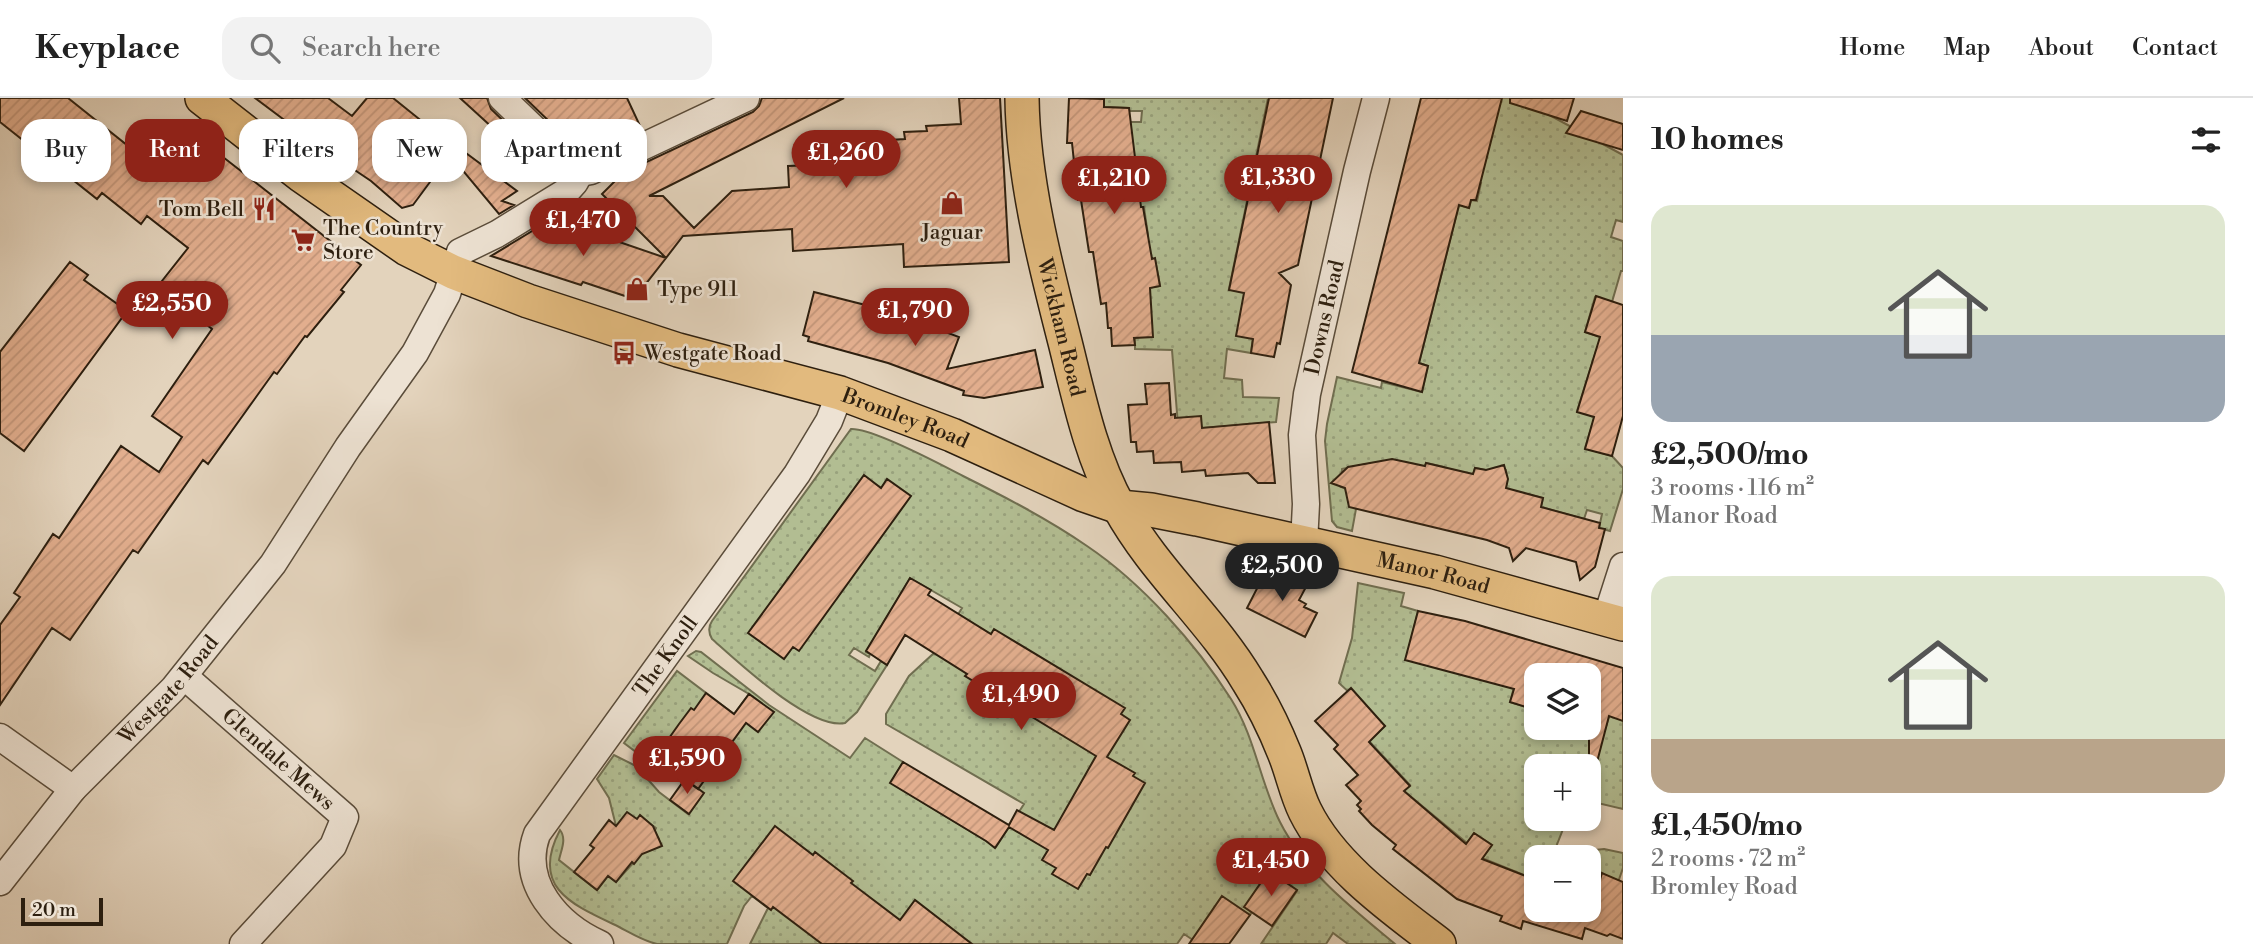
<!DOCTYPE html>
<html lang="en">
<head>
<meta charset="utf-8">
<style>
  :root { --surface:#fff; --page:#f2f2f2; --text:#222; --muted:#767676; --line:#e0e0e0; --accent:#8f2418 }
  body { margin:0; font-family:"Libre Bodoni",serif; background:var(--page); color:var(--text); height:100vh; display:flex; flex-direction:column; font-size:26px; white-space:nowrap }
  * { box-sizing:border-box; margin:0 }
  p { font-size:23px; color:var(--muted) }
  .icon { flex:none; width:38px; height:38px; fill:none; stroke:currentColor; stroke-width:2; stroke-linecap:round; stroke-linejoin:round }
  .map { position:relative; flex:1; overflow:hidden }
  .details { display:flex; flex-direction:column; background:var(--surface); width:630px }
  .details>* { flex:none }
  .hud { position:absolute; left:21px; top:21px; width:665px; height:63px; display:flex; gap:14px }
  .controls { position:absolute; left:1524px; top:565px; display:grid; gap:14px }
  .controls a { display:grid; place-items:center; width:77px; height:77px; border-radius:14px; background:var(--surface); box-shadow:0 4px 10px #0003; font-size:35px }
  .scale { position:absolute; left:21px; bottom:18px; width:82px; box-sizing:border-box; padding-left:7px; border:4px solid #2d1f0f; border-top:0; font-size:19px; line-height:24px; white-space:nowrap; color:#2d1f0f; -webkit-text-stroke:5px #ede2d3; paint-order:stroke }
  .price { position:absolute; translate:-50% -60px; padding:0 16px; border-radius:24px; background:var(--accent); color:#fff; font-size:23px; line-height:46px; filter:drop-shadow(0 2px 4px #0008) }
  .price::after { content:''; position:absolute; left:50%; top:42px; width:21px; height:16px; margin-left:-10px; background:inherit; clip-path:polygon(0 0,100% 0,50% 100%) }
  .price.selected { background:#222; color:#fff }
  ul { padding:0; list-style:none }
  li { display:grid; align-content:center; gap:14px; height:371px; padding:0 28px }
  li span { display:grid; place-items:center; height:217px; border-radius:21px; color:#555 }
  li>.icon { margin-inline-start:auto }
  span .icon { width:126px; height:126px; fill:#fffc; stroke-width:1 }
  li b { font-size:30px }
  h2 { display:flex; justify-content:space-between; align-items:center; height:84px; padding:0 28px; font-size:30px }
  .tag { padding:0 24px; border-radius:21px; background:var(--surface); box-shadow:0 4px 10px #0003; font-size:24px; line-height:63px }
  .tag.selected { background:var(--accent); color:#fff }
  header { display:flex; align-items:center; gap:42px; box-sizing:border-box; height:98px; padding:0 35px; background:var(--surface); border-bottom:2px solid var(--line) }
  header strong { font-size:33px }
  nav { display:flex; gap:38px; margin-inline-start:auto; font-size:24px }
  .search { width:490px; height:63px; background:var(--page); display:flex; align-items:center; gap:18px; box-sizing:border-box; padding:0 24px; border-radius:21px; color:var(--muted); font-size:26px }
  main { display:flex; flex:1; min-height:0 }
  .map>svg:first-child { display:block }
  .grass { fill:url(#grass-dots); stroke:#706e50; stroke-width:2 }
  .building { fill:url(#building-hatch); stroke:#2d1f0f; stroke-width:2 }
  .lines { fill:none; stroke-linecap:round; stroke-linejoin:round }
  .minor-casing { stroke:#5a4c3a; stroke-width:29 }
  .major-casing { stroke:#2d1f0f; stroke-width:36 }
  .minor { stroke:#ede2d3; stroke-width:26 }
  .major { stroke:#e2ba7e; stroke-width:33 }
  .labels { text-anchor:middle; stroke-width:5; stroke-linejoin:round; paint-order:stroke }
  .poi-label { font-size:21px; fill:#2d1f0f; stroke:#ede2d3; text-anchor:start }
  .street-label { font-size:21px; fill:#2d1f0f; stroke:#ede2d3 }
</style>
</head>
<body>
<header>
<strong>Keyplace</strong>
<div class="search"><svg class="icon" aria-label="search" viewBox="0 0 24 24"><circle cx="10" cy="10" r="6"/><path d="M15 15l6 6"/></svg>Search here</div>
<nav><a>Home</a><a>Map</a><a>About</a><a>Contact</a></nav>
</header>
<main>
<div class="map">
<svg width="1623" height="846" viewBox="0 0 1623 846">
  <defs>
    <pattern id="grass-dots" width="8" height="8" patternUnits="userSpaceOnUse" patternTransform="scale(1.75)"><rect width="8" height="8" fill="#b2bd92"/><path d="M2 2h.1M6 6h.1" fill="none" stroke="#99a27d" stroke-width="1.8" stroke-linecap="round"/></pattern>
    <pattern id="building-hatch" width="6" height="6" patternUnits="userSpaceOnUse" patternTransform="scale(1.75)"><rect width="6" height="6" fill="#e2ae8e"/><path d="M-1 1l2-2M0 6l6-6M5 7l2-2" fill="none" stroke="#c29579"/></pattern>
  </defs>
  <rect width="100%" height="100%" fill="#e3d3bc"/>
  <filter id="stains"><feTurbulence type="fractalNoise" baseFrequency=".00286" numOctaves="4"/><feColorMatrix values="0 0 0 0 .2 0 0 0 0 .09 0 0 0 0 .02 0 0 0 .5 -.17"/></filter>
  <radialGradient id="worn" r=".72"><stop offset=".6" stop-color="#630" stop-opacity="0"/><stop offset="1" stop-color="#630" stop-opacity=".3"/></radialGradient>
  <path class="grass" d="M1104,0H1268L1229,191L1258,198L1251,255L1227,251L1224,280L1242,282L1243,299L1279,300L1276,324L1202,330L1179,340L1172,252L1135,251V192L1160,188L1155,161L1131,164L1148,137L1144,109L1119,112L1128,24H1141L1142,13H1129L1128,10L1104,9Z
    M1486,0H1518L1623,57V124L1616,122L1611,139L1623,143V173H1621L1612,204L1595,199L1585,234L1614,243L1596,253L1577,313L1620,327L1618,335L1592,327L1585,350L1612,358L1623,370V391L1610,433L1599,430L1602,416L1587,412L1584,421L1541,409L1543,400L1527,396L1499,419L1507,384L1506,372L1502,369L1494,370L1491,373L1475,370L1467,402L1444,369L1426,365L1419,395L1414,366C1389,360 1367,366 1342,371L1341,389L1345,390L1356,411L1352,433L1337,429L1332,423L1325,343L1327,326L1337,279L1381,290L1382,284L1422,294L1428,268L1419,265L1459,107L1469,110L1471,102L1477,103L1481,85L1465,81Z
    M851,331C873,330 940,366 963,378C1005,399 1048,421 1087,448C1142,485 1196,546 1231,601C1255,639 1260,684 1280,724C1305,774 1353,811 1395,846H1348L1333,835L1326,846H1261L1297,793L1269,773L1245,809L1252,814L1250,817L1199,846L1184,836L1177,846H750L768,810L752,798L744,808L727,846C708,846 673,846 657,846C642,843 626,832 613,826C568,805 531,787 560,732C567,741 561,752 559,762L597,792L608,778L616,784L646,751L658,747L659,741L654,734L656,730L640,718L637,721L616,728L609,700L597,681L614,657L636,668L659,694L688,716L703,696L658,661L640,657L624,645L677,573L734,616L749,596L713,575L688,558L696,553L701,554L769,607L850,660L865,640L903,664L891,685L996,749L1024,706L886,626V616L909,578L934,555L962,510L910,480L866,554L870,556L869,559L854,550L849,557L875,573L881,563L887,567L857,614L845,625C810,632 738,564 712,541C708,534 708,529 712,523Z
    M1358,485L1404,495L1401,508L1418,513L1406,562L1517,578L1510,604L1536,612V630L1605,632L1613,605L1623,623V711L1589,703V668H1536V721H1567L1552,759L1536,760V782L1482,760L1492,747L1474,735L1467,745L1404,693L1410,687L1369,643L1385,628L1339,585L1352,540Z
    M1604,751L1623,755V770L1617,787L1602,775L1597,792L1589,789V760H1581L1595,752Z"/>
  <path class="building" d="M0,0H68L152,67L181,31L220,62L223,59L361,167L341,192L344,194L307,239L305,238L277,276L274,274L208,366L203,362L138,455L133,452L70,542L52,530L0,607V527L20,499L14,495L53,436L59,440L121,348L159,374L182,339L152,318L212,231L158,188L188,150L147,118L141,126L102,95L97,101L0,24Z
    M255,0H328L352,18L367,0H393L434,33L435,32L517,93L502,103L514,107L499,116L450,57L413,107L402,110L371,83L319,48Z
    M460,0H487L491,11L550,68L541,74Z
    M525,0H627L641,30L585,58Z
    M762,0H844L649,98H663L694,130L732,93L789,89L788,68L860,65L858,44L905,41L904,34L927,33L926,28L961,26L959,0H1000L1009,164L904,169L903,146L793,153L792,131L683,138L666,160L602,96L623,75L753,14L759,8Z
    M1069,0L1104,1V9L1129,10L1141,109H1143L1152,161L1155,160L1160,188L1150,190L1153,239L1134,240L1135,247L1112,248L1111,230H1108L1106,205L1101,206L1093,154H1089L1081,102H1078L1072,45H1067Z
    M1269,0H1333L1298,167L1279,175L1291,187L1280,246L1277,245L1274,259L1251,255L1253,241L1236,238L1244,195L1229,192Z
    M1421,0H1502L1476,102H1471L1469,110L1459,107L1419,265L1428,268L1422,294L1352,274Z
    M1510,0H1574L1567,23L1510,5Z
    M1581,13L1623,26V52L1566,35Z
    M552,121L561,124L666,160L634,201L583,184L581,187L491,158Z
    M70,164L88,177L84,182L127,213L24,353L0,335V254Z
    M814,194L909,218L908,220L959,239L947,271L1035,252L1043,289L984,300L963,297L964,293L888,265L808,243L809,239L803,237Z
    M1596,198L1623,207V318L1612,358L1585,351L1594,319L1577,314L1600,239L1585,234Z
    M1169,285L1171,317L1175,316V320L1201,318L1202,330L1269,324L1275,385H1258L1248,375L1206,378L1205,372L1182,374L1181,364L1154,365L1153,353L1137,354L1136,344H1131L1128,307L1147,306L1145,286Z
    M1392,361L1425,368L1426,365L1473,376L1475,370L1486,372L1504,367L1508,381L1506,390L1543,400L1541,409L1600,425L1599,430L1605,431L1595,469L1580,482L1576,464L1526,450L1513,463L1509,450L1487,442L1349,409L1345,390L1331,385L1348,369Z
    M864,377L881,390L887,381L911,398L799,553L793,549L784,561L748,535Z
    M1268,469L1306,489L1299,502L1306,506L1304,509L1317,515L1305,539L1247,510Z
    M910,480L931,492L928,497L991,536L994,531L1125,610L1121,616L1130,622L1107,659L1135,675L1133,678L1145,685L1108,750L1106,749L1090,777L1087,776L1078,791L1052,776L1056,770L1042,762L1048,752L1009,729L995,750L986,743L890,685L903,664L1009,727L1017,712L1054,732L1096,658L965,578L967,576L905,537L887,567L866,553Z
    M1418,513L1465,523L1623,570V623L1609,618L1596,668L1589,667V578H1536V612L1510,604L1514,591L1405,562Z
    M1351,590L1385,628L1369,644L1410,688L1404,693L1466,746L1474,735L1492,747L1482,761L1536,782V812H1589V789L1597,792L1602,775L1623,784V841L1610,836L1607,838L1585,830L1582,841L1523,823L1521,831L1500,823L1502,818L1457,801L1393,751L1396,747L1372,727L1359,713L1361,711L1357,707L1361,703L1346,687L1358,677L1334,651L1338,647L1315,623Z
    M706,595L734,616L749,596L774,614L758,634L746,625L698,691L657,661L670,645L667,643L679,626L691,610L694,612Z
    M685,681L704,695L689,716L670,702Z
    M627,714L637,721L640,717L653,728L662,748L642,756L634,766L632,764L616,784L608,778L597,792L574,774L594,750L590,747L609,722L616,728Z
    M775,728L813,757L815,754L853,783L851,785L900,822L915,802L972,846H822L773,809L771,812L733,783Z
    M1269,773L1297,792L1272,828L1244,809Z
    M1222,798L1250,817L1229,846H1189Z"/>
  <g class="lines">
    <g class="minor-casing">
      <g id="minor">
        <path d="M502,0L580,75"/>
        <path d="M580,75L591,73L746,0"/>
        <path id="s1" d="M1304,445L1306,406L1302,337L1307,296L1357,73L1376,0"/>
        <path d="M1606,521L1623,468"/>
        <path id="s2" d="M184,578L345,719L333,748L243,846"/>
        <path d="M0,639L73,691"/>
        <path id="s3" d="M0,784L73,691L173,591L273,466L348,349L415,255L447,196L460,154L497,136L567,93L575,84L580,75"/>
        <path id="s4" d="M600,846C558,827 519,785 537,736L797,376L829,323L840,295"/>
      </g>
    </g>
    <g class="major-casing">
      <g id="major">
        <path id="s5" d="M202,0L302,78L407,151L453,174L528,203L678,252L840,295L952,337L1084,397L1119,409L1151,412L1197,421L1435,474L1623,526"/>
        <path id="s6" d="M1022,0C1023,80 1045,166 1065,244C1079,300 1091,359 1119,409C1154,473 1211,521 1248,583C1262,605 1274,629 1284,654C1292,673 1296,695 1305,713C1332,768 1392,810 1439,846"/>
      </g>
    </g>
    <use href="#minor" class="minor"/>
    <use href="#major" class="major"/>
  </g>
  <defs>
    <g id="shop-bare" transform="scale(1.89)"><path d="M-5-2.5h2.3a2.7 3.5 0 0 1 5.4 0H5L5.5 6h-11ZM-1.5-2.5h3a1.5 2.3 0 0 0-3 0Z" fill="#8f2418" stroke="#ede2d3" stroke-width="2.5" paint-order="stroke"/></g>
    <g id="restaurant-bare" transform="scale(1.89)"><path d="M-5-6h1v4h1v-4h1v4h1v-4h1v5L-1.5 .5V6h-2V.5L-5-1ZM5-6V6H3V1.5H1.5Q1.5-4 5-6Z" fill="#8f2418" stroke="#ede2d3" stroke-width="2.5" paint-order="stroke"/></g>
    <g id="supermarket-bare" transform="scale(1.89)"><path d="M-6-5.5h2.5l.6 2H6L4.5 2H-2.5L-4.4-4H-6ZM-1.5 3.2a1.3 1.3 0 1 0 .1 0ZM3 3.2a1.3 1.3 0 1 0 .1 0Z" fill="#8f2418" stroke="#ede2d3" stroke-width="2.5" paint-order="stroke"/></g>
    <g id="bus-bare" transform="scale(1.89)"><path d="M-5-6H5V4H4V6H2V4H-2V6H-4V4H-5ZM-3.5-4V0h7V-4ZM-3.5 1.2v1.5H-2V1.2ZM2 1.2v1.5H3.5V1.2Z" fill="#8f2418" stroke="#ede2d3" stroke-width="2.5" paint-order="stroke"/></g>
  </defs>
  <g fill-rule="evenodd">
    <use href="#shop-bare" x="952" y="105"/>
    <use href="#restaurant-bare" x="264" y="111"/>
    <use href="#supermarket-bare" x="303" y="142"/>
    <use href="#shop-bare" x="637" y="191"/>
    <use href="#bus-bare" x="624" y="255"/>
  </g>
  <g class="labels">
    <g class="poi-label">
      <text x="244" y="118" text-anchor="end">Tom Bell</text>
      <text x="323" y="137">The Country<tspan x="323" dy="24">Store</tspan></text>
      <text x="952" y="141" text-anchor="middle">Jaguar</text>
      <text x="657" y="198">Type 911</text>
      <text x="644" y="262">Westgate Road</text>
    </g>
    <g class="street-label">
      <text dy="7" stroke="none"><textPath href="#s1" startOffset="228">Downs Road</textPath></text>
      <text dy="7" stroke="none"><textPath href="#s6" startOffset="233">Wickham Road</textPath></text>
      <text dy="7" stroke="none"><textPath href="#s5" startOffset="782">Bromley Road</textPath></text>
      <text dy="7" stroke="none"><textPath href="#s5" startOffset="1335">Manor Road</textPath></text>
      <text dy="7" stroke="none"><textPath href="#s4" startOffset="359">The Knoll</textPath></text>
      <text dy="7" stroke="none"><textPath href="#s3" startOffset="256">Westgate Road</textPath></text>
      <text dy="7" stroke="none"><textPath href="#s2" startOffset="126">Glendale Mews</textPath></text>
    </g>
  </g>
  <rect width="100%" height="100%" filter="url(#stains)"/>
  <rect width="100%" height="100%" fill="url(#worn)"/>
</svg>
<div class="controls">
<a><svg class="icon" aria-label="layers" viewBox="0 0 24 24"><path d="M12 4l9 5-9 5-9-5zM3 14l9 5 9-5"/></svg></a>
<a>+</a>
<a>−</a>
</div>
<div class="scale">20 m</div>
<b class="price" style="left:846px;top:92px">£1,260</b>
<b class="price" style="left:1278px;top:117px">£1,330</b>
<b class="price" style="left:1114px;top:118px">£1,210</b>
<b class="price" style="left:583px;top:160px">£1,470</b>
<b class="price" style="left:172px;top:243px">£2,550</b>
<b class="price" style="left:915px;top:250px">£1,790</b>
<b class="price selected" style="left:1282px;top:505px">£2,500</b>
<b class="price" style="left:1021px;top:634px">£1,490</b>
<b class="price" style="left:687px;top:698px">£1,590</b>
<b class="price" style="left:1271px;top:800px">£1,450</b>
<div class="hud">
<a class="tag">Buy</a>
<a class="tag selected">Rent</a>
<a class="tag">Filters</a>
<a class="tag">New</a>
<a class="tag">Apartment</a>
</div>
</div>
<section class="details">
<h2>10 homes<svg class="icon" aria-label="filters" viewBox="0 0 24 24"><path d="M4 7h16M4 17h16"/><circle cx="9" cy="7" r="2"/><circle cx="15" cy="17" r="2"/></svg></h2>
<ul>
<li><span style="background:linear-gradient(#dfe7d0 60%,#9aa5b1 0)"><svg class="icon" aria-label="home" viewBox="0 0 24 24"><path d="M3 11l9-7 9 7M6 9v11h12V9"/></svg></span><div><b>£2,500/mo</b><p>3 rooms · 116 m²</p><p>Manor Road</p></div></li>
<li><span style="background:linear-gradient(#dfe7d0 75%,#b9a48a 0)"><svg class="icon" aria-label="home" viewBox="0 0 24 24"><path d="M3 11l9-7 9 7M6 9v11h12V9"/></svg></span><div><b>£1,450/mo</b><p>2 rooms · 72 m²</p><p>Bromley Road</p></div></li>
</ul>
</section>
</main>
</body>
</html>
